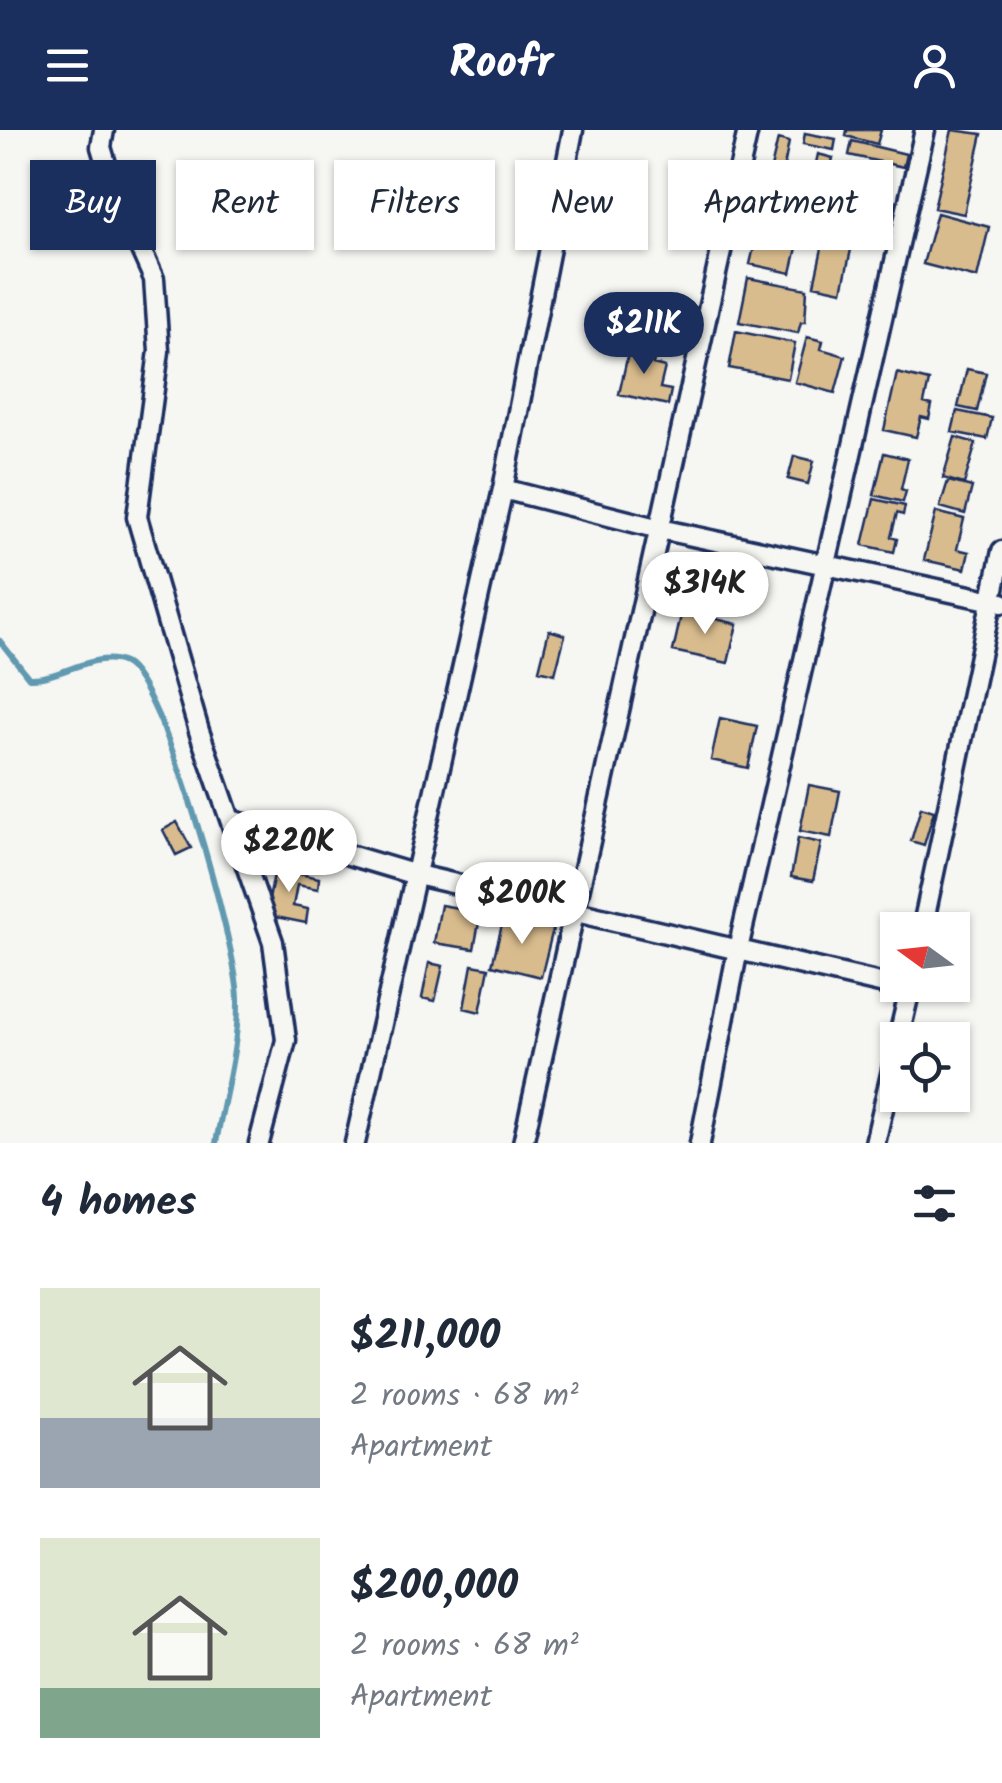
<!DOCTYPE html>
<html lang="en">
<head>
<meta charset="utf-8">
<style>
  :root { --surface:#fff; --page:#f2f2f3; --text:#1f2937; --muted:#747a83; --accent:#1b2f5e }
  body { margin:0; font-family:Kalam,sans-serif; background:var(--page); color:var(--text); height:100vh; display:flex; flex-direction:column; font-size:38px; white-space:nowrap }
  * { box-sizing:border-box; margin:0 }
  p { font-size:32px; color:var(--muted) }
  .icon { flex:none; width:55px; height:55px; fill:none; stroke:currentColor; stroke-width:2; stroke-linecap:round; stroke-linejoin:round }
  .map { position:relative; height:1013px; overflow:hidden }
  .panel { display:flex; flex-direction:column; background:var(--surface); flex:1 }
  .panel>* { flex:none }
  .top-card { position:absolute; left:30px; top:30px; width:942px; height:90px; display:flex; gap:20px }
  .needle { width:65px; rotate:285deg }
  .tools { position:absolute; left:880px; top:782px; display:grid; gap:20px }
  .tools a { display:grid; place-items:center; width:90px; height:90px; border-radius:0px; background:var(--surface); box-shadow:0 2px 8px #0004; font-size:50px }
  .price { position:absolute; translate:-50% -85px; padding:0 22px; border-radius:35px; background:#fff; color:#222; font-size:32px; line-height:65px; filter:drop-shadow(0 2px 5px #0008) }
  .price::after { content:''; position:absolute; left:50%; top:60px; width:30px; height:22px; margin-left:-15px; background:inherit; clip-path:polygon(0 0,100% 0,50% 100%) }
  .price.selected { background:var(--accent); color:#fff }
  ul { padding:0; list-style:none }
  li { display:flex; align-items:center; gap:30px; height:250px; padding:0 40px }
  li span { display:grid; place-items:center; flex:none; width:280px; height:200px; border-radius:0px; color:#555 }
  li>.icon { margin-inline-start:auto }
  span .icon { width:120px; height:120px; fill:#fffc; stroke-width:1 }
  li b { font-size:42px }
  h2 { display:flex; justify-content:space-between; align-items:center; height:120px; padding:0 40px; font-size:42px }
  .chip { padding:0 35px; border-radius:0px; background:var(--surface); box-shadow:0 2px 8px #0004; font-size:35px; line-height:90px }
  .chip.selected { background:var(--accent); color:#fff }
  header { display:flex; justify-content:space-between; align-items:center; height:130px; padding:0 40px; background:var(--accent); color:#fff; font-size:45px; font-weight:700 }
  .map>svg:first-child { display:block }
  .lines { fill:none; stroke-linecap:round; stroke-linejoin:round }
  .stream { stroke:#6099b0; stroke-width:6 }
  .building { fill:#d9bc8e; stroke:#1b2f5e; stroke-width:2.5 }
  .minor-casing { stroke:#1b2f5e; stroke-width:25 }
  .minor { stroke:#f6f6f2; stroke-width:18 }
</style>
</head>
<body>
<header><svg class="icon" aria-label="menu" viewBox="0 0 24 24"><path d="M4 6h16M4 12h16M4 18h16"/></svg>Roofr<svg class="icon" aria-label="person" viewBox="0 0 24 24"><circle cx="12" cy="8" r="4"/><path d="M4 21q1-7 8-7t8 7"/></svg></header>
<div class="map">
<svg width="1002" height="1013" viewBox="0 0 1002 1013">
  <rect width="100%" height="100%" fill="#f6f6f2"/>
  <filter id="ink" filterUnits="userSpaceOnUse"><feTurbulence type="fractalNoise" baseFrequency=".01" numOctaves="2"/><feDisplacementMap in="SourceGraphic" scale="20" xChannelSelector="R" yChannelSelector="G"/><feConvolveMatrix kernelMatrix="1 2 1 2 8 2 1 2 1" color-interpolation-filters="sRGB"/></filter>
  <g filter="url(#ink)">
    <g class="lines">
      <path class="stream" d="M0,511L29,548C59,550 97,519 124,533C164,553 237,818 238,869C239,916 224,967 216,1013"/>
    </g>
    <path class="building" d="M847,0H881L877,14L846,6Z
      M952,0L982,4L964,84L934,78Z
      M805,3L836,9L834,20L803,14Z
      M778,9L789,12L784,37L791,38L788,51L769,47Z
      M852,11L906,24L903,37L849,25Z
      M818,24L833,28L826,59L811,56Z
      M937,83L989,97L977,148L923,134Z
      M759,96L800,105L791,143L750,134Z
      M824,109L852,115L842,161L814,155Z
      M748,148L807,159L805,192H801L798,203L739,192Z
      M638,173L658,177L649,215L630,210Z
      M736,201L795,213L788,249L729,238Z
      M807,207L823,211L821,219L845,226L835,263L795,252Z
      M630,215L656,222L653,234L665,237L660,258L671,260L668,275L619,264Z
      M967,239L986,243L977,281L958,277Z
      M897,243L929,251L924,273L932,275L929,289L921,287L916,307L884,300Z
      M957,281L992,288L987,309L952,302Z
      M955,307L976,313L964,354L943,348Z
      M884,323L908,329L901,359L906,361L903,372L874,365Z
      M794,326L814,331L808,354L788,349Z
      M948,351L972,357L965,384L940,377Z
      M874,369L905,376L903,385L897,383L891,407L897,409L894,422L863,415Z
      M936,382L964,389L957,419L969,422L965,439L924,430Z
      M682,481L737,494L728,533L673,521Z
      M549,500L565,505L555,544L539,540Z
      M720,588L757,596L748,638L711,630Z
      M809,655L840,661L831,707L800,701Z
      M921,677L934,681L924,715L911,711Z
      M177,692L191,718L176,725L163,700Z
      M798,708L821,713L813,751L791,747Z
      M275,739L319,748L318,759L297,755L293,776L308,779L306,793L266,785Z
      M441,775L481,782L474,819L434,813Z
      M504,787L553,799L541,847L492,835Z
      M429,833L443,836L435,871L422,868Z
      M472,835L489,838L480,882L464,878Z"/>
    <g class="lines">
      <g class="minor-casing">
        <path id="minor" d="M104,0L101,17L113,57L154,149L159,221L137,387L199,601L273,812L286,910L259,1013
          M503,359L660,399L1002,473
          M231,690L413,744L910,860
          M922,800L1002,421
          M898,910L911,855
          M355,1013L503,359L573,0
          M523,1013L748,0
          M700,1013L738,819L925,0
          M875,1013L898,914"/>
      </g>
      <use href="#minor" class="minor"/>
    </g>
  </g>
</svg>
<div class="tools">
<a><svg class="needle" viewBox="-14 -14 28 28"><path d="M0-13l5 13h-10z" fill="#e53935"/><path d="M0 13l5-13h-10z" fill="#747a83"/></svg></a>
<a><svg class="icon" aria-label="locate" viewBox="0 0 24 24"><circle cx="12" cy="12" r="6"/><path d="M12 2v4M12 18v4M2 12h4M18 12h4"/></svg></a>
</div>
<b class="price selected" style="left:644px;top:247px">$211K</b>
<b class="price" style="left:705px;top:507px">$314K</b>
<b class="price" style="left:289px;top:765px">$220K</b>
<b class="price" style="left:522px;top:817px">$200K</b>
<div class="top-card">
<a class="chip selected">Buy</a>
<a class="chip">Rent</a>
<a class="chip">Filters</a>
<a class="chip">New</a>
<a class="chip">Apartment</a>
</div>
</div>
<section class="panel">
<h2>4 homes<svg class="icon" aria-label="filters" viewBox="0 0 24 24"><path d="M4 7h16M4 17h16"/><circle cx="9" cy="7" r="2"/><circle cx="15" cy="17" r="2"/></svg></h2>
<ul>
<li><span style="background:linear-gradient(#dfe7d0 65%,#9aa5b1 0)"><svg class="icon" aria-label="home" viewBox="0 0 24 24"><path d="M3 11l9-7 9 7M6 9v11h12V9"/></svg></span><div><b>$211,000</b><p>2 rooms · 68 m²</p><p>Apartment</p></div></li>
<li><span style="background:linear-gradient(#dfe7d0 75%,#7fa58c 0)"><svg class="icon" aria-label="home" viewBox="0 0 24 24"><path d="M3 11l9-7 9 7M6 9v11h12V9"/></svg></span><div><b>$200,000</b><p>2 rooms · 68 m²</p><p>Apartment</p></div></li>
</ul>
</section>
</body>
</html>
